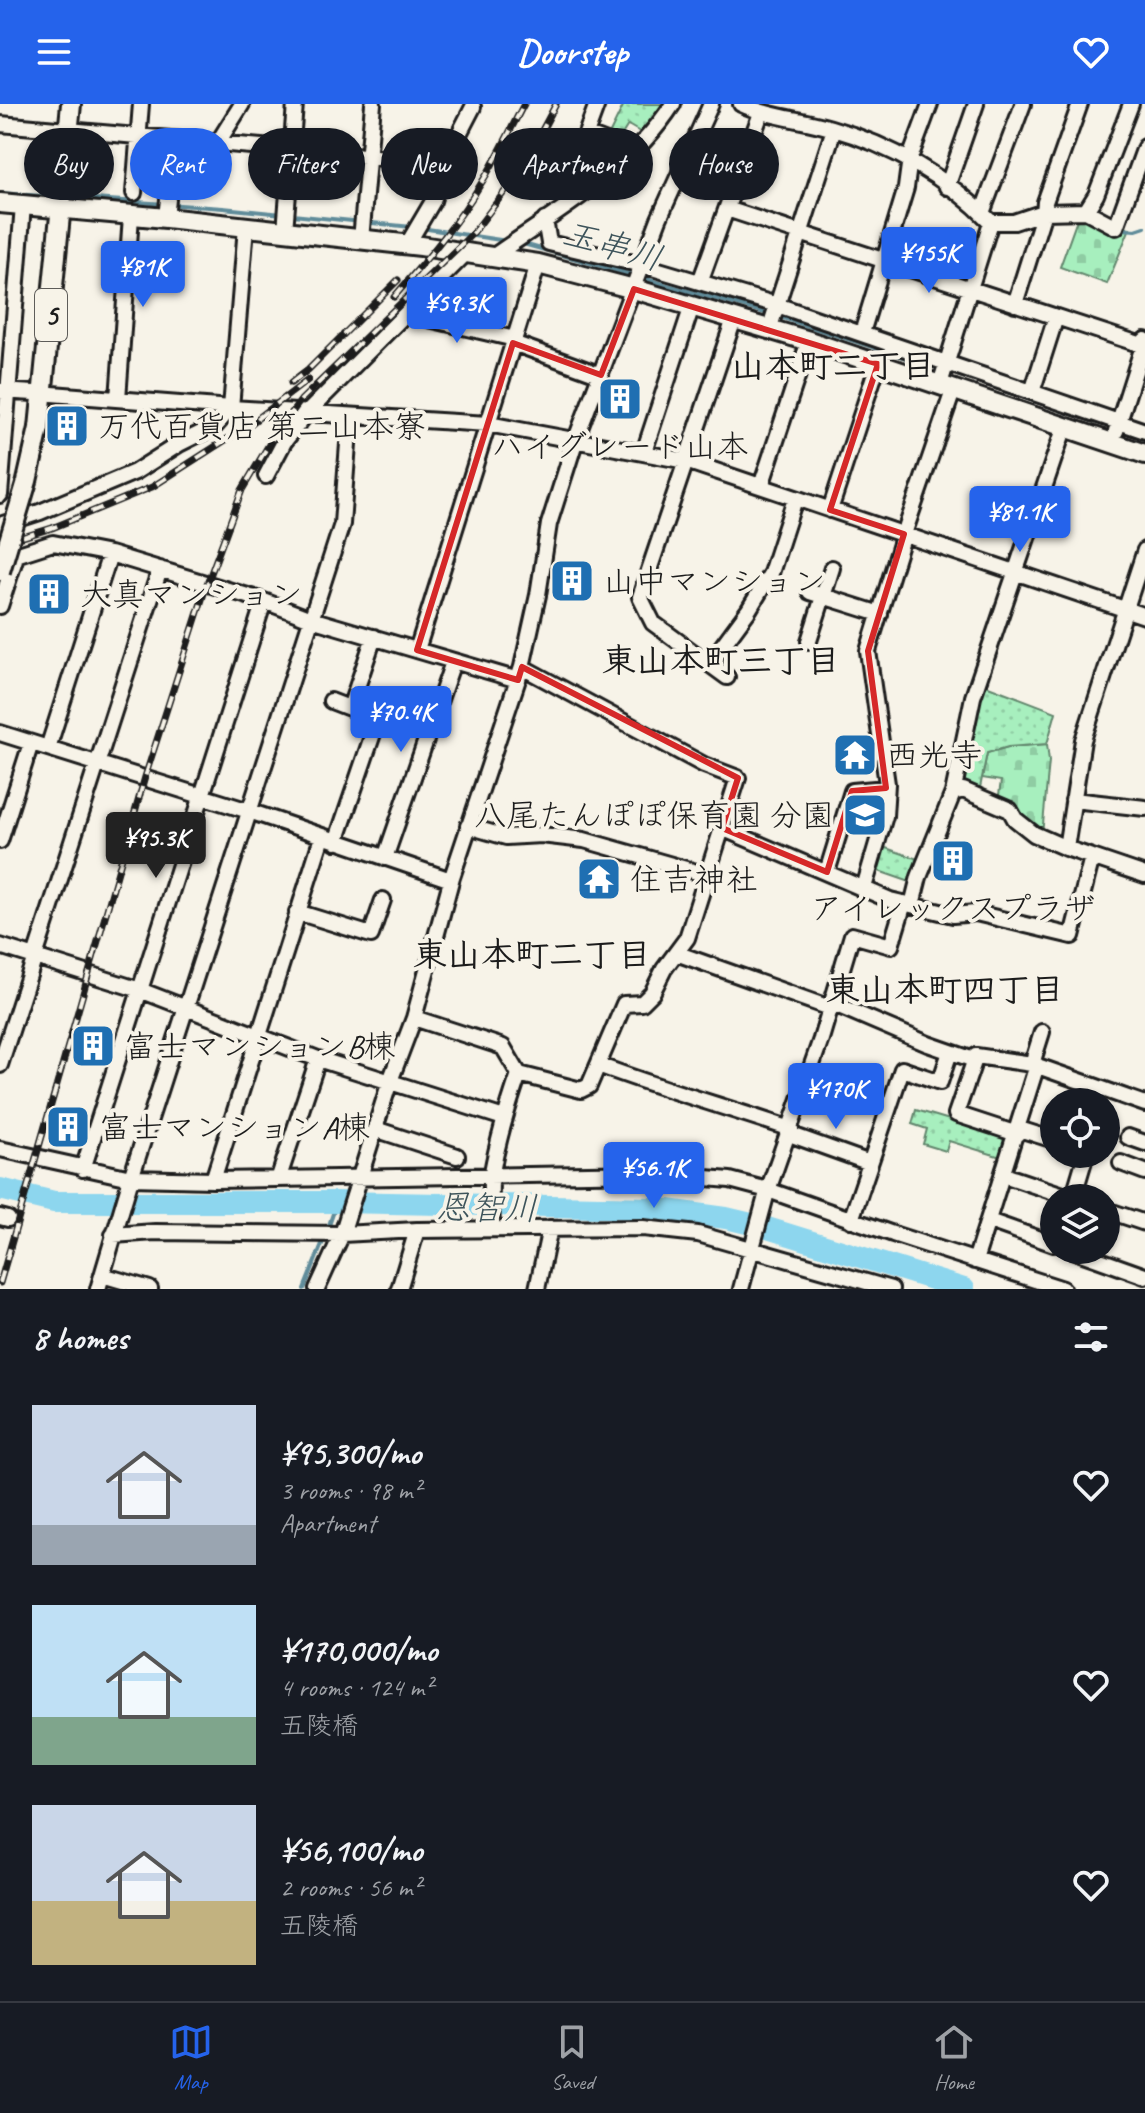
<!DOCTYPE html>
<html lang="en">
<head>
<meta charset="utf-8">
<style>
  :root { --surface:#171b24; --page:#242831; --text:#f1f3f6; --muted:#9ea1a6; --line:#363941; --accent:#2563eb }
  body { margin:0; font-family:Caveat,"Klee One",sans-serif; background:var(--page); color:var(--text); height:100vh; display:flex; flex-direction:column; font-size:30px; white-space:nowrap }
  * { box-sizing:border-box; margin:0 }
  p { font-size:26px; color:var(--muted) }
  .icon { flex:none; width:44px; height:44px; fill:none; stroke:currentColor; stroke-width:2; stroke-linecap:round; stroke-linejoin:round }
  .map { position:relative; height:1185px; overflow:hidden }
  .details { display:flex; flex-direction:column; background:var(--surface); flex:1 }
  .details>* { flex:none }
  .top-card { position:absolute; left:24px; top:24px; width:1098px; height:72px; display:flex; gap:16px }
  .tools { position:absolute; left:1040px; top:984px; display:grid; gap:16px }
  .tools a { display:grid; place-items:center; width:80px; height:80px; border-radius:50%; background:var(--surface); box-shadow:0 2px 6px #0004; font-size:40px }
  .price { position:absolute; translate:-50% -68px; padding:0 18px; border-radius:8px; background:var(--accent); color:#fff; font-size:26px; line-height:52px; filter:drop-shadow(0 2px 4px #0008) }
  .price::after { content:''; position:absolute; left:50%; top:48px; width:24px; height:18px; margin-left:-12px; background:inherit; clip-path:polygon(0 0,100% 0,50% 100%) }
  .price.selected { background:#222; color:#fff }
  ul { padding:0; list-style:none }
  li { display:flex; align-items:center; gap:24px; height:200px; padding:0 32px }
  li span { display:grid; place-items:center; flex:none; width:224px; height:160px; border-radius:0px; color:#555 }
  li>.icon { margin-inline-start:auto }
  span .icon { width:96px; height:96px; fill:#fffc; stroke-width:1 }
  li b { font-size:34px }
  h2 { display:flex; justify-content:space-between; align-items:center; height:96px; padding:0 32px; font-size:34px }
  .tag { padding:0 28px; border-radius:36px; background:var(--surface); box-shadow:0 2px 6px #0004; font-size:28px; line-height:72px }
  .tag.selected { background:var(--accent); color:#fff }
  header { display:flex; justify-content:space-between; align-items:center; height:104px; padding:0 32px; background:var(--accent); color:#fff; font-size:36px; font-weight:800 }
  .menu { display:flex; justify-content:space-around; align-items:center; height:112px; border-top:2px solid var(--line); background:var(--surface); font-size:22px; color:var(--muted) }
  .menu a { display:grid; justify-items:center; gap:4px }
  .menu .selected { color:var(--accent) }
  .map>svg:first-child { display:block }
  .cemetery { fill:url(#cemetery-stones); stroke:#62866d; stroke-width:2 }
  .park { fill:url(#park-dots); stroke:#62866d; stroke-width:2 }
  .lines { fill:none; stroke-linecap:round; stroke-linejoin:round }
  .stream { stroke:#608c9a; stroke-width:4 }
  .river { stroke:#8dd6ee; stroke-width:22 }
  .minor-casing { stroke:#1c1c1c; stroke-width:20 }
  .major-casing { stroke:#1c1c1c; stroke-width:24 }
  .minor { stroke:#f7f3e8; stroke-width:14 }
  .major { stroke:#f7f3e8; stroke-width:18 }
  .rail-casing { stroke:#1c1c1c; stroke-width:7 }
  .rail { stroke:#f7f3e8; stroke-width:4; stroke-dasharray:12; stroke-linecap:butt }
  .major-bridge-casing { stroke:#1c1c1c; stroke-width:24; stroke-linecap:butt }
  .major-bridge { stroke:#f7f3e8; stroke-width:18 }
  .marked { fill:none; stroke:#d62828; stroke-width:6; stroke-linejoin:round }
  .labels { text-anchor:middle; stroke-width:8; stroke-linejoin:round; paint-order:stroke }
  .shield { fill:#f7f3e8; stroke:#5e5c59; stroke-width:2 }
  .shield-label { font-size:30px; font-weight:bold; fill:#1c1c1c }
  .poi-label { font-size:32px; fill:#1c1c1c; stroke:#f7f3e8; text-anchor:start }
  .water-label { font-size:34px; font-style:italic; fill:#3e545b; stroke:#f7f3e8 }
  .neighbourhood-label { font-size:34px; font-weight:bold; fill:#1c1c1c; stroke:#f7f3e8 }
</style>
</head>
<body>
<header><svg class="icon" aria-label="menu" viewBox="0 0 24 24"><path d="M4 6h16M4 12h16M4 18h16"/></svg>Doorstep<svg class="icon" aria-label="heart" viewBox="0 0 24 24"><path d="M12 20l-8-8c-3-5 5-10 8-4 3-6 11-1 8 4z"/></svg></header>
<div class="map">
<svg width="1145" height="1185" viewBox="0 0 1145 1185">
  <defs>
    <pattern id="cemetery-stones" width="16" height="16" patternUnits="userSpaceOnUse" patternTransform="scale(2)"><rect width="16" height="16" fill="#a7efbe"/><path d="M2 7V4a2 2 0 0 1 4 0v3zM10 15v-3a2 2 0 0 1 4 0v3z" fill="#8fcca3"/></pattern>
    <pattern id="park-dots" width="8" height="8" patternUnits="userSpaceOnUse" patternTransform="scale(2)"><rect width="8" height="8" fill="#a7efbe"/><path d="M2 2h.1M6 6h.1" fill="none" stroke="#8fcca3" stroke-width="1.8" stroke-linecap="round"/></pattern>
  </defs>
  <rect width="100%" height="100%" fill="#f7f3e8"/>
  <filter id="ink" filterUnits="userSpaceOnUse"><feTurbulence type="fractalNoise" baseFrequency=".0125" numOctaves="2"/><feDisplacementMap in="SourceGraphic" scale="16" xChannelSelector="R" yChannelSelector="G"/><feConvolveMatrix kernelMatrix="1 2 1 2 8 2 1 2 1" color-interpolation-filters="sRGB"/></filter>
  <g filter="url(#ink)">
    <path class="cemetery" d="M1078,113L1130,124L1107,180L1060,163Z
      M1047,640L1049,657L1042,731L1019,715L1020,709L998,698L1001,677L982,674L987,649L1008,643Z"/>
    <path class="park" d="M624,0H666L645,31L628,21L618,37L607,35Z
      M983,580L1056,608L1047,640L1008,643L987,649L979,689L960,682Z
      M880,742L921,756L913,779L873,765Z
      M916,1006L1010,1034L1004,1054L949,1037L946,1047L923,1040L927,1025L912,1020Z"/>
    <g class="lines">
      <path class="stream" d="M0,89L57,93
        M66,93L223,104L412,123
        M421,124L507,137
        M1121,125L1136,126L1145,123
        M520,139L769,210
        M777,212L940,265
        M949,268L1145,335
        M327,1127L337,1098
        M304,1185L324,1135"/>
      <path class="river" d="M0,1085L54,1098H337L653,1104L726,1114L764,1123L964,1185"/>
      <g class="minor-casing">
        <path id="minor" d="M597,0L586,30L627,46L632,51
          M741,0C769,13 801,15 831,24C891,41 948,74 991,118L940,280
          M0,20L444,59
          M947,83L976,0
          M134,89L141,0
          M727,105L1145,242
          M1086,107L1116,123L1145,43
          M982,109L1023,0
          M166,114L169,86L212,48L242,0
          M545,116L549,139L642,161L777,201L1145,327
          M991,118H1014L1044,108L1086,107L1096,91L1131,0
          M285,127L295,0
          M361,136L373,0
          M407,141L433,97L444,59L473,3
          M491,154C556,108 629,68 673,0
          M700,178L761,9
          M1015,200L1044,108L1045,98L1080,0
          M407,210L515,235
          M769,226L834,25
          M862,229L906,84L910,54L930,0
          M513,239L601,271
          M0,287L34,289
          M1032,288L1056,213
          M52,290L231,304L246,123
          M118,295L131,112
          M1116,327L1145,236
          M644,348L692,202
          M266,372L284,338L306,310L466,149
          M761,382L809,237
          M0,391L23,101
          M830,406L878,260
          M0,421L40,408L135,368L179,340L215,322L231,304L488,320L686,357L1145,512
          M0,456L53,439L110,450L264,497L311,515L518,576
          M810,488L880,510
          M0,502L16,452
          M809,537L832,464
          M417,546L538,160
          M709,560L748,507L771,469L795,395
          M727,573L653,519L640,493L734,215
          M331,597L378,615L336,738
          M350,604L374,533
          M0,629L249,707L451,776
          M48,644L110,450
          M953,689L973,593L1065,322
          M1073,696L1145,704
          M468,722L506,733L541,731L584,736L707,771
          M722,724L890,796L953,811L976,809L1072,832L1092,753L1145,771
          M0,737L31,639
          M1092,753L1066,744L1083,636L1145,446
          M385,754L453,558
          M827,768L852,687L886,684
          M863,787L885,712L887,680L868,547L904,430L954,284
          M912,801L919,773L953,689L963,686L1010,706L1015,715L1034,730L1066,744
          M297,808L371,831L383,796
          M0,842L140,886L318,955L504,1014
          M676,849L830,904
          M832,899L928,940L974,956
          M414,914L503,943L519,970L581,986L589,982L624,900L642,899L652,889L664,865L687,834L738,674L704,661L522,563
          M1032,960L1042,928
          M0,961L160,465
          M598,961C662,985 726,1003 791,1025
          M375,1025L457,1052
          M1019,1025L1054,1036
          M789,1030L870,1059
          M1017,1030L956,1010L976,952L1032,960L1145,1000
          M1128,1033L1145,1039
          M0,1045L131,1074L213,1076L647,1069L730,1076L768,1086L893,1130L1063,1185
          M1121,1059L1145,1068
          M83,1065L264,497
          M1004,1071L1072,1094
          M279,1073L318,955
          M213,1076L322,733
          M1073,1094L1086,1050
          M1106,1106L1145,1119
          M0,1113L8,1115
          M851,1116L902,965L940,978L950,948
          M989,1117L1054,1140
          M492,1125C492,1107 489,1086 492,1068C498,1035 508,1002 519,970
          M113,1131L155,1128L342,1130L417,1126L643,1124L698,1130L891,1185
          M1072,1146L1145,1172
          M975,1157L1037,961
          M102,1171L150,1185
          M98,1185L131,1074L342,420L350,313
          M317,1185L342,1130L390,977L414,914L452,773L522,563L538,491L549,420L576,335L659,115L711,0
          M399,1185L417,1126
          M537,1185L550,1124
          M741,1185L766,1092L821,935L852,831L891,842L904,799"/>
      </g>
      <g class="major-casing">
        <path id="major" d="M0,99L166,114L421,142L538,160L634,185L809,237L1145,350
          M39,324L71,0"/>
      </g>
      <use href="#minor" class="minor"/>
      <use href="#major" class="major"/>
      <g class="rail-casing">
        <path id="rail" d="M394,193C426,156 457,120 482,78C498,53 510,26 524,0
          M291,279L308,266L398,176
          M0,440L52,424L152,383L249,321L308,276
          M0,1179L145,673L207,480L242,386L271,337L301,296L474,128L521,66L556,0"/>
      </g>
      <use href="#rail" class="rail"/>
      <g class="major-bridge-casing">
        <path id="major-bridge" d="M0,467L27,377L39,324"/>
      </g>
      <use href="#major-bridge" class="major-bridge"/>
    </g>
  </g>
  <path class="marked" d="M634,185L878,260L830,406L904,430L868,547L886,684L852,687L827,768L722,724L738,674L522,563L518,576L417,546L513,239L601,271Z"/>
  <defs>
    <g id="building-square" transform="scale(2.3)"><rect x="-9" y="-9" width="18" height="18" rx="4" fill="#1f6fb2" stroke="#f7f3e8"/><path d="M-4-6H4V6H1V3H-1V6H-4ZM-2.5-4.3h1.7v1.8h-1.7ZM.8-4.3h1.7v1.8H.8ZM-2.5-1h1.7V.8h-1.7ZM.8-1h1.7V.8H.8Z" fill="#fff"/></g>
    <g id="temple-square" transform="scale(2.3)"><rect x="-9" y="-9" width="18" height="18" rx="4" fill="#1f6fb2" stroke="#f7f3e8"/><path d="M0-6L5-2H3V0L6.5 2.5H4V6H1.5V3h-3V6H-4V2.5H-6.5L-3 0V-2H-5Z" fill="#fff"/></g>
    <g id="school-square" transform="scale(2.3)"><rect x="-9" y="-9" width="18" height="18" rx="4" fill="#1f6fb2" stroke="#f7f3e8"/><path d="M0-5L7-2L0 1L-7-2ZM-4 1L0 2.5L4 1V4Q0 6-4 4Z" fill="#fff"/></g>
  </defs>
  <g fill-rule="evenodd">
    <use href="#building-square" x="620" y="295"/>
    <use href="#building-square" x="67" y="322"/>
    <use href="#building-square" x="572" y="477"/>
    <use href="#building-square" x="49" y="490"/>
    <use href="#temple-square" x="855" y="651"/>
    <use href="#school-square" x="865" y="711"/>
    <use href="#building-square" x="953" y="757"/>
    <use href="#temple-square" x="599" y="775"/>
    <use href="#building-square" x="93" y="942"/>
    <use href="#building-square" x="68" y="1023"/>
  </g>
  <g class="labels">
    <rect class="shield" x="35" y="185" width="32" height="52" rx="6"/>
    <g class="shield-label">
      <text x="51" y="221">5</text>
    </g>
    <g class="poi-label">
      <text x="98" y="333">万代百貨店 第二山本寮</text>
      <text x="620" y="353" text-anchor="middle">ハイグレード山本</text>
      <text x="603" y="488">山中マンション</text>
      <text x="80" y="501">大真マンション</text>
      <text x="886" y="662">西光寺</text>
      <text x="834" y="722" text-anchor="end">八尾たんぽぽ保育園 分園</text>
      <text x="630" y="786">住吉神社</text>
      <text x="953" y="815" text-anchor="middle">アイレックスプラザ</text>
      <text x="124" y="953">富士マンションB棟</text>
      <text x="99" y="1034">富士マンションA棟</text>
    </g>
    <g class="water-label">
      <text transform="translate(613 141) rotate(16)" y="12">玉串川</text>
      <text transform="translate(487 1103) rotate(1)" y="12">恩智川</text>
    </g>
    <g class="neighbourhood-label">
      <text x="833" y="273">山本町二丁目</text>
      <text x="721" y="568">東山本町三丁目</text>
      <text x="532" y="862">東山本町二丁目</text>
      <text x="945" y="897">東山本町四丁目</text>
    </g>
  </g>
</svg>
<div class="tools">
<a><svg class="icon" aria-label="locate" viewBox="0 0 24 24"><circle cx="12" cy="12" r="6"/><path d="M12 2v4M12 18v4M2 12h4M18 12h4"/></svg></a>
<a><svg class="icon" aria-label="layers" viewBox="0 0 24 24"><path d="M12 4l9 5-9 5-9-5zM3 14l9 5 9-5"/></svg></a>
</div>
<b class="price" style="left:929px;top:191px">¥155K</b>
<b class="price" style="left:143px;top:205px">¥81K</b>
<b class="price" style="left:457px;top:241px">¥59.3K</b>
<b class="price" style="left:1020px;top:450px">¥81.1K</b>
<b class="price" style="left:401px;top:650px">¥70.4K</b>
<b class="price selected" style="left:156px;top:776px">¥95.3K</b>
<b class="price" style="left:836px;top:1027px">¥170K</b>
<b class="price" style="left:654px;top:1106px">¥56.1K</b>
<div class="top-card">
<a class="tag">Buy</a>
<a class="tag selected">Rent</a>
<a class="tag">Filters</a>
<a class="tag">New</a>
<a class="tag">Apartment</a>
<a class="tag">House</a>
</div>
</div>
<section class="details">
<h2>8 homes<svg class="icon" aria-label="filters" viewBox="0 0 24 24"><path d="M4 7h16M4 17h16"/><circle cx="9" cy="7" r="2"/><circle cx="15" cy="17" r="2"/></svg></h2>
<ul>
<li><span style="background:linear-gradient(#c9d6e8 75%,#9aa5b1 0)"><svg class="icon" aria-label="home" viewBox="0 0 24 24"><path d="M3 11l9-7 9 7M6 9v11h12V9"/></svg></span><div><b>¥95,300/mo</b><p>3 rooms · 98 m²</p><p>Apartment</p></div><svg class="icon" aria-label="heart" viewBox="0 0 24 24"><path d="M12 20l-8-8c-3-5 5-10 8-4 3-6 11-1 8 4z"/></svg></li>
<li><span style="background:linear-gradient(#bfe0f5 70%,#7fa58c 0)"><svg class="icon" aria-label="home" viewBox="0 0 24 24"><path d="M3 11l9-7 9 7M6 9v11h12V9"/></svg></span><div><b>¥170,000/mo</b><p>4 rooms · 124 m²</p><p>五陵橋</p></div><svg class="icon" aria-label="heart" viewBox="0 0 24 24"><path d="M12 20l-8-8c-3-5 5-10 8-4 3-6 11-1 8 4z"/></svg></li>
<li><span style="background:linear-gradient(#c9d6e8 60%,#c2b280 0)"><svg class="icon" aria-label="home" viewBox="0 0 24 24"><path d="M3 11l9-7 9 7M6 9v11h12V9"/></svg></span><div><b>¥56,100/mo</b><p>2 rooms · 56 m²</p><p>五陵橋</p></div><svg class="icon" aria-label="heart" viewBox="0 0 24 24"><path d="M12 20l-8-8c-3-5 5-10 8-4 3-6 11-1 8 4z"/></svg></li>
</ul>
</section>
<nav class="menu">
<a class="selected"><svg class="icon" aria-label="map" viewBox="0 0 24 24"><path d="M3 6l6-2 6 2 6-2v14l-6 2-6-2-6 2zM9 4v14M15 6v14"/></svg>Map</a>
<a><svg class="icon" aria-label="saved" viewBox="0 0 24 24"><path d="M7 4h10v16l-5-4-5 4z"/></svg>Saved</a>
<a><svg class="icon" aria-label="home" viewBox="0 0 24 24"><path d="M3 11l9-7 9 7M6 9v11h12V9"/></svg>Home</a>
</nav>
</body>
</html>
